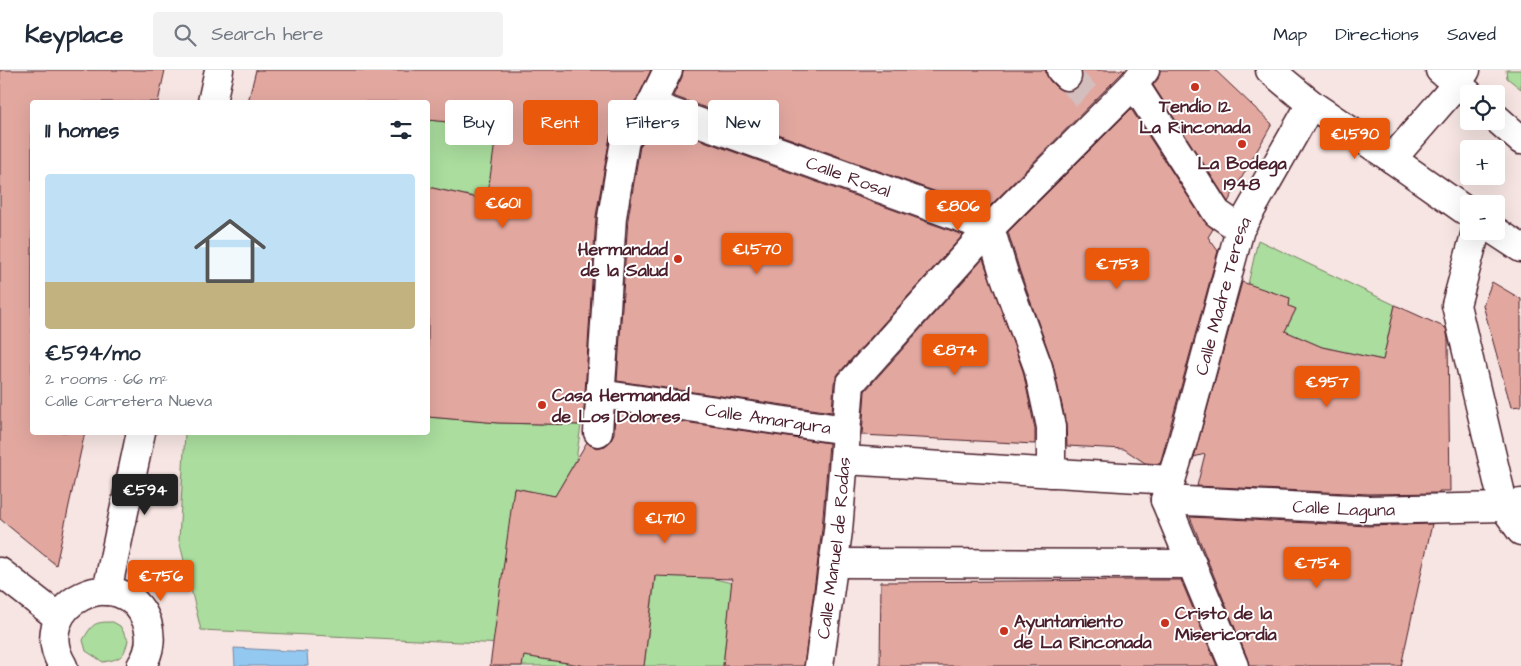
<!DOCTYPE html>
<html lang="en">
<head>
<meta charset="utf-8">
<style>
  :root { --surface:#fff; --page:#f2f2f3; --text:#1f2937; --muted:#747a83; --line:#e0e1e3; --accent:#ea580c }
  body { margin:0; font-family:"Architects Daughter",sans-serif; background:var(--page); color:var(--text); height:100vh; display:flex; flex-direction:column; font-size:19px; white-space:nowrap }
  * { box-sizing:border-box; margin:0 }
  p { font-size:16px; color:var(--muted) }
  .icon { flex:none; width:28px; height:28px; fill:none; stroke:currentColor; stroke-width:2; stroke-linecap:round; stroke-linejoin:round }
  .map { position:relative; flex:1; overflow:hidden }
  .side { position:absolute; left:30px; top:30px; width:400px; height:335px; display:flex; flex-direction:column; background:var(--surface); border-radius:5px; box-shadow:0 5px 20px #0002 }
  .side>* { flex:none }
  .hud { position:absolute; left:445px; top:30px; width:475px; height:45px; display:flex; gap:10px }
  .controls { position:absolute; left:1460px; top:15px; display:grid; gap:10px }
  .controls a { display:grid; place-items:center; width:45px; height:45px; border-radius:5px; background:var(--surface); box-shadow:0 5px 20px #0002; font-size:25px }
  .price { position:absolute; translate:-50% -42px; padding:0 11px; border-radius:5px; background:var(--accent); color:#fff; font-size:16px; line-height:32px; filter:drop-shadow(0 1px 2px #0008) }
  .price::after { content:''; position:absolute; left:50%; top:30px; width:15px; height:11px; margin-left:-8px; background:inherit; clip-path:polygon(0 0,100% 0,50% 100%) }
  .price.current { background:#222; color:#fff }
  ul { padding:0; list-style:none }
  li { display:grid; align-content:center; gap:10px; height:265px; padding:0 15px }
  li+li { border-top:1px solid var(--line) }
  li span { display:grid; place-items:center; height:155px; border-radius:5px; color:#555 }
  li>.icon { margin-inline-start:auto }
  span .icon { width:90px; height:90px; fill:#fffc; stroke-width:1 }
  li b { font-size:21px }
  h2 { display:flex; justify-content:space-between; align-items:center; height:60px; padding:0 15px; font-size:21px }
  .chip { padding:0 18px; border-radius:5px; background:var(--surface); box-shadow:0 5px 20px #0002; font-size:18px; line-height:45px }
  .chip.current { background:var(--accent); color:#fff }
  header { display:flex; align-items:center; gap:30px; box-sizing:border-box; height:70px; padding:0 25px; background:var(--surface); border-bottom:1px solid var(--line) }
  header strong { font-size:24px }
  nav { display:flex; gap:28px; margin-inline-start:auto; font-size:18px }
  .search { width:350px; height:45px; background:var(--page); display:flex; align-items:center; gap:12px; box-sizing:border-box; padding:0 18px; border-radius:5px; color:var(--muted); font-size:19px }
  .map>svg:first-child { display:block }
  .green { fill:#aadd9e; stroke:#7a7e64 }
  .water { fill:#93c9f1; stroke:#7685a2 }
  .building { fill:#e2a8a0; stroke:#4a1f2b }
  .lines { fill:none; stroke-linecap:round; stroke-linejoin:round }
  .minor-tunnel { stroke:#d4bdbd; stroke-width:28; stroke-dasharray:28 14; stroke-linecap:butt }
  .pedestrian-casing { stroke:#4a1f2b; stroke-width:31 }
  .minor-casing { stroke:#4a1f2b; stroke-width:31 }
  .secondary-casing { stroke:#4a1f2b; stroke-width:31 }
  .pedestrian { stroke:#fff; stroke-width:28 }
  .minor { stroke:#fff; stroke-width:28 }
  .secondary { stroke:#fff; stroke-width:28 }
  .poi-dot { fill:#c8321e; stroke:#fff; stroke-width:2 }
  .labels { text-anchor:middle; stroke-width:4; stroke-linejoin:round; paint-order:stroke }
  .poi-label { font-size:18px; font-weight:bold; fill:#4a1f2b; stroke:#fff; text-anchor:start }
  .street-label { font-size:18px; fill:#4a1f2b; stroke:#fff }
</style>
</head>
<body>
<header>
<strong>Keyplace</strong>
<div class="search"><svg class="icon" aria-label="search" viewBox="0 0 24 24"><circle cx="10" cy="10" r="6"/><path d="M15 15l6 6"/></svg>Search here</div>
<nav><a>Map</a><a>Directions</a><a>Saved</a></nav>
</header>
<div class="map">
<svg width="1521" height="596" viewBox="0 0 1521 596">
  <rect width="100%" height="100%" fill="#f6e5e2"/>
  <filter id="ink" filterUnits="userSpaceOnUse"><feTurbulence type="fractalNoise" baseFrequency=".02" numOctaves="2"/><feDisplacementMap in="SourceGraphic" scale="10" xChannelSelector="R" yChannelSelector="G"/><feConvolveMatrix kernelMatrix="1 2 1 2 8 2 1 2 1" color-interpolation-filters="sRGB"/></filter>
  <g filter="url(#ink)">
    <path class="green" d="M1506,0H1521V19L1507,8Z
      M428,50L497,57L494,82L541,107L605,113L603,155L428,117Z
      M1258,170L1395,235L1383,290L1322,277L1285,261L1296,239L1289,236L1290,228L1244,232Z
      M428,347L498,353L581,355L576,390L555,426L514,418L504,574L201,560L179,470L185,363L428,362Z
      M668,407L711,508L732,513L723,596H644Z
      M113,552L120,556L128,570C124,588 120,589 103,592L86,581L83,570C93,553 94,552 113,552Z
      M502,582L586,596H498Z"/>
    <path class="water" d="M234,578L307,582L308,596H235Z"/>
    <path class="building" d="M0,0H165L158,32H32V362H85L56,495L0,449Z
      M256,0H651L638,27L612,61L610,67L596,146L583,355L498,353L428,347V117L487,130L497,57L428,50V32H248Z
      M683,0H1046V4L1050,11L1056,17L1063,21H1072L1078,17L1082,10L1081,0H1125L986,140L673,26L682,7Z
      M1160,0H1215L1272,54L1228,132L1153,15L1158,9Z
      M1131,39L1204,151L1213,159L1208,167L1218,181L1160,394L1145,393L1124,379L1067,376L1066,354L1053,294L1020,202L1008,162Z
      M657,54L963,165L838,304L834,313L832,342L617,311L628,149L640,76Z
      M983,189L1023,301L1035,359V374L862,365L865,321Z
      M1242,212L1290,228L1289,236L1296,239L1285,261L1322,277L1383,290L1395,235L1446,258L1448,270L1450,421H1439V423L1369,424L1197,416L1205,384L1194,387Z
      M1492,212L1521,229V336L1511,337L1483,235Z
      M615,342L829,373L822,459L804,596H723L732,509L655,506L644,596H586L524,586L522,596H490L514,418L555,426L587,372L590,375L597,378L605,376L611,371L614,363Z
      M1190,447L1368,456L1432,454L1401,596H1249L1248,590Z
      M1140,510H1181L1217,596H880L881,512Z"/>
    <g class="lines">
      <path class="minor-tunnel" d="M1067,6L1104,44"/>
      <g class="pedestrian-casing">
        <g id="pedestrian">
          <path id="s1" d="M651,35L990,158L1005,207L1038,297L1051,357V403"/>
          <path d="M845,390L1171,410"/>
          <path id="s2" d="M1165,430L1369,440L1504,437L1521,433"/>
          <path d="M833,493L1192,494"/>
        </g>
      </g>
      <g class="minor-casing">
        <g id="minor">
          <path d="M1061,0L1067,6"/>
          <path d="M1270,0L1311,34L1392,89L1469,143"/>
          <path d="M1134,14L1217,143L1240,159"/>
          <path d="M212,32L219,0"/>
          <path d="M1392,89L1457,14L1466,0"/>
          <path d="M1476,161L1456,235L1504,437L1521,461"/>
          <path d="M1495,161L1521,178"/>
          <path id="s3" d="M600,324L846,360"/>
          <path d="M598,362L612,147L625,70L651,35L668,0"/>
          <path d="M0,502L59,548"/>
          <path d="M107,521L141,362"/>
          <path d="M63,596C25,533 123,488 147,552C152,567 150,583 141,596"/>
          <path id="s4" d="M819,596L838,461L850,314L990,158L1134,14L1145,0"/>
          <path id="s5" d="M1234,596L1165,430L1181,378L1240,159L1311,34"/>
        </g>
      </g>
      <g class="secondary-casing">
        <path id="secondary" d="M1440,0L1469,24
          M1496,48L1521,70"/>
      </g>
      <use href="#pedestrian" class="pedestrian"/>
      <use href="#minor" class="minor"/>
      <use href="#secondary" class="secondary"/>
    </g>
  </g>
  <g class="poi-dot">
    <circle cx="1195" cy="17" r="5"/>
    <circle cx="1242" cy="74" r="5"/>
    <circle cx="678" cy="189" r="5"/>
    <circle cx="542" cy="335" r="5"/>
    <circle cx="1165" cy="553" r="5"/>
    <circle cx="1004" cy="561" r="5"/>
  </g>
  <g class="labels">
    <g class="poi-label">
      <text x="1195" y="42" text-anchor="middle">Tendío 12<tspan x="1195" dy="21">La Rinconada</tspan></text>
      <text x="1242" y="99" text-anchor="middle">La Bodega<tspan x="1242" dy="21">1948</tspan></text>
      <text x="668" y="185" text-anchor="end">Hermandad<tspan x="668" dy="21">de la Salud</tspan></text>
      <text x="552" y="331">Casa Hermandad<tspan x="552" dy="21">de Los Dolores</tspan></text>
      <text x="1175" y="549">Cristo de la<tspan x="1175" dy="21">Misericordia</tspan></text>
      <text x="1014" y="557">Ayuntamiento<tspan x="1014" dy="21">de La Rinconada</tspan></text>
    </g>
    <g class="street-label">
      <text dy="6" stroke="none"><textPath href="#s1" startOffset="210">Calle Rosal</textPath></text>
      <text dy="6" stroke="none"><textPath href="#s5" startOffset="392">Calle Madre Teresa</textPath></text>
      <text dy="6" stroke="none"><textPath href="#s3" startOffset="170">Calle Amargura</textPath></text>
      <text dy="6" stroke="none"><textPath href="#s2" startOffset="179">Calle Laguna</textPath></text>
      <text dy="6" stroke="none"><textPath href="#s4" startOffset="119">Calle Manuel de Rodas</textPath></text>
    </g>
  </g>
</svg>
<div class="controls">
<a><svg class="icon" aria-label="locate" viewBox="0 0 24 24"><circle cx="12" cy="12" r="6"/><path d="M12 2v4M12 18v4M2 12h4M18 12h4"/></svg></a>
<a>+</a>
<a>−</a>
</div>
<b class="price" style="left:1355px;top:90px">€1,590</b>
<b class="price" style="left:503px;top:159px">€601</b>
<b class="price" style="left:958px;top:162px">€806</b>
<b class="price" style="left:757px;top:205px">€1,570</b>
<b class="price" style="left:1117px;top:220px">€753</b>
<b class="price" style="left:955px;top:306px">€874</b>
<b class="price" style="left:1327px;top:338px">€957</b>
<b class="price current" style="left:145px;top:446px">€594</b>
<b class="price" style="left:665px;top:474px">€1,710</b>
<b class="price" style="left:1317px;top:519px">€754</b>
<b class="price" style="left:161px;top:532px">€756</b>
<div class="hud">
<a class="chip">Buy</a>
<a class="chip current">Rent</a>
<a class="chip">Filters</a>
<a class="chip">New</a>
</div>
<section class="side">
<h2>11 homes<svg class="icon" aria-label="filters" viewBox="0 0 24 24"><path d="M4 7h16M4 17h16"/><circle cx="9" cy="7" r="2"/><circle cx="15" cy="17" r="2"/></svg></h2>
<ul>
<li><span style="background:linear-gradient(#bfe0f5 70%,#c2b280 0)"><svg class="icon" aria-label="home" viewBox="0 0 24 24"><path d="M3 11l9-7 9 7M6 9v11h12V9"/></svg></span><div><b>€594/mo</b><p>2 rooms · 66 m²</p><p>Calle Carretera Nueva</p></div></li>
</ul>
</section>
</div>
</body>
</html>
